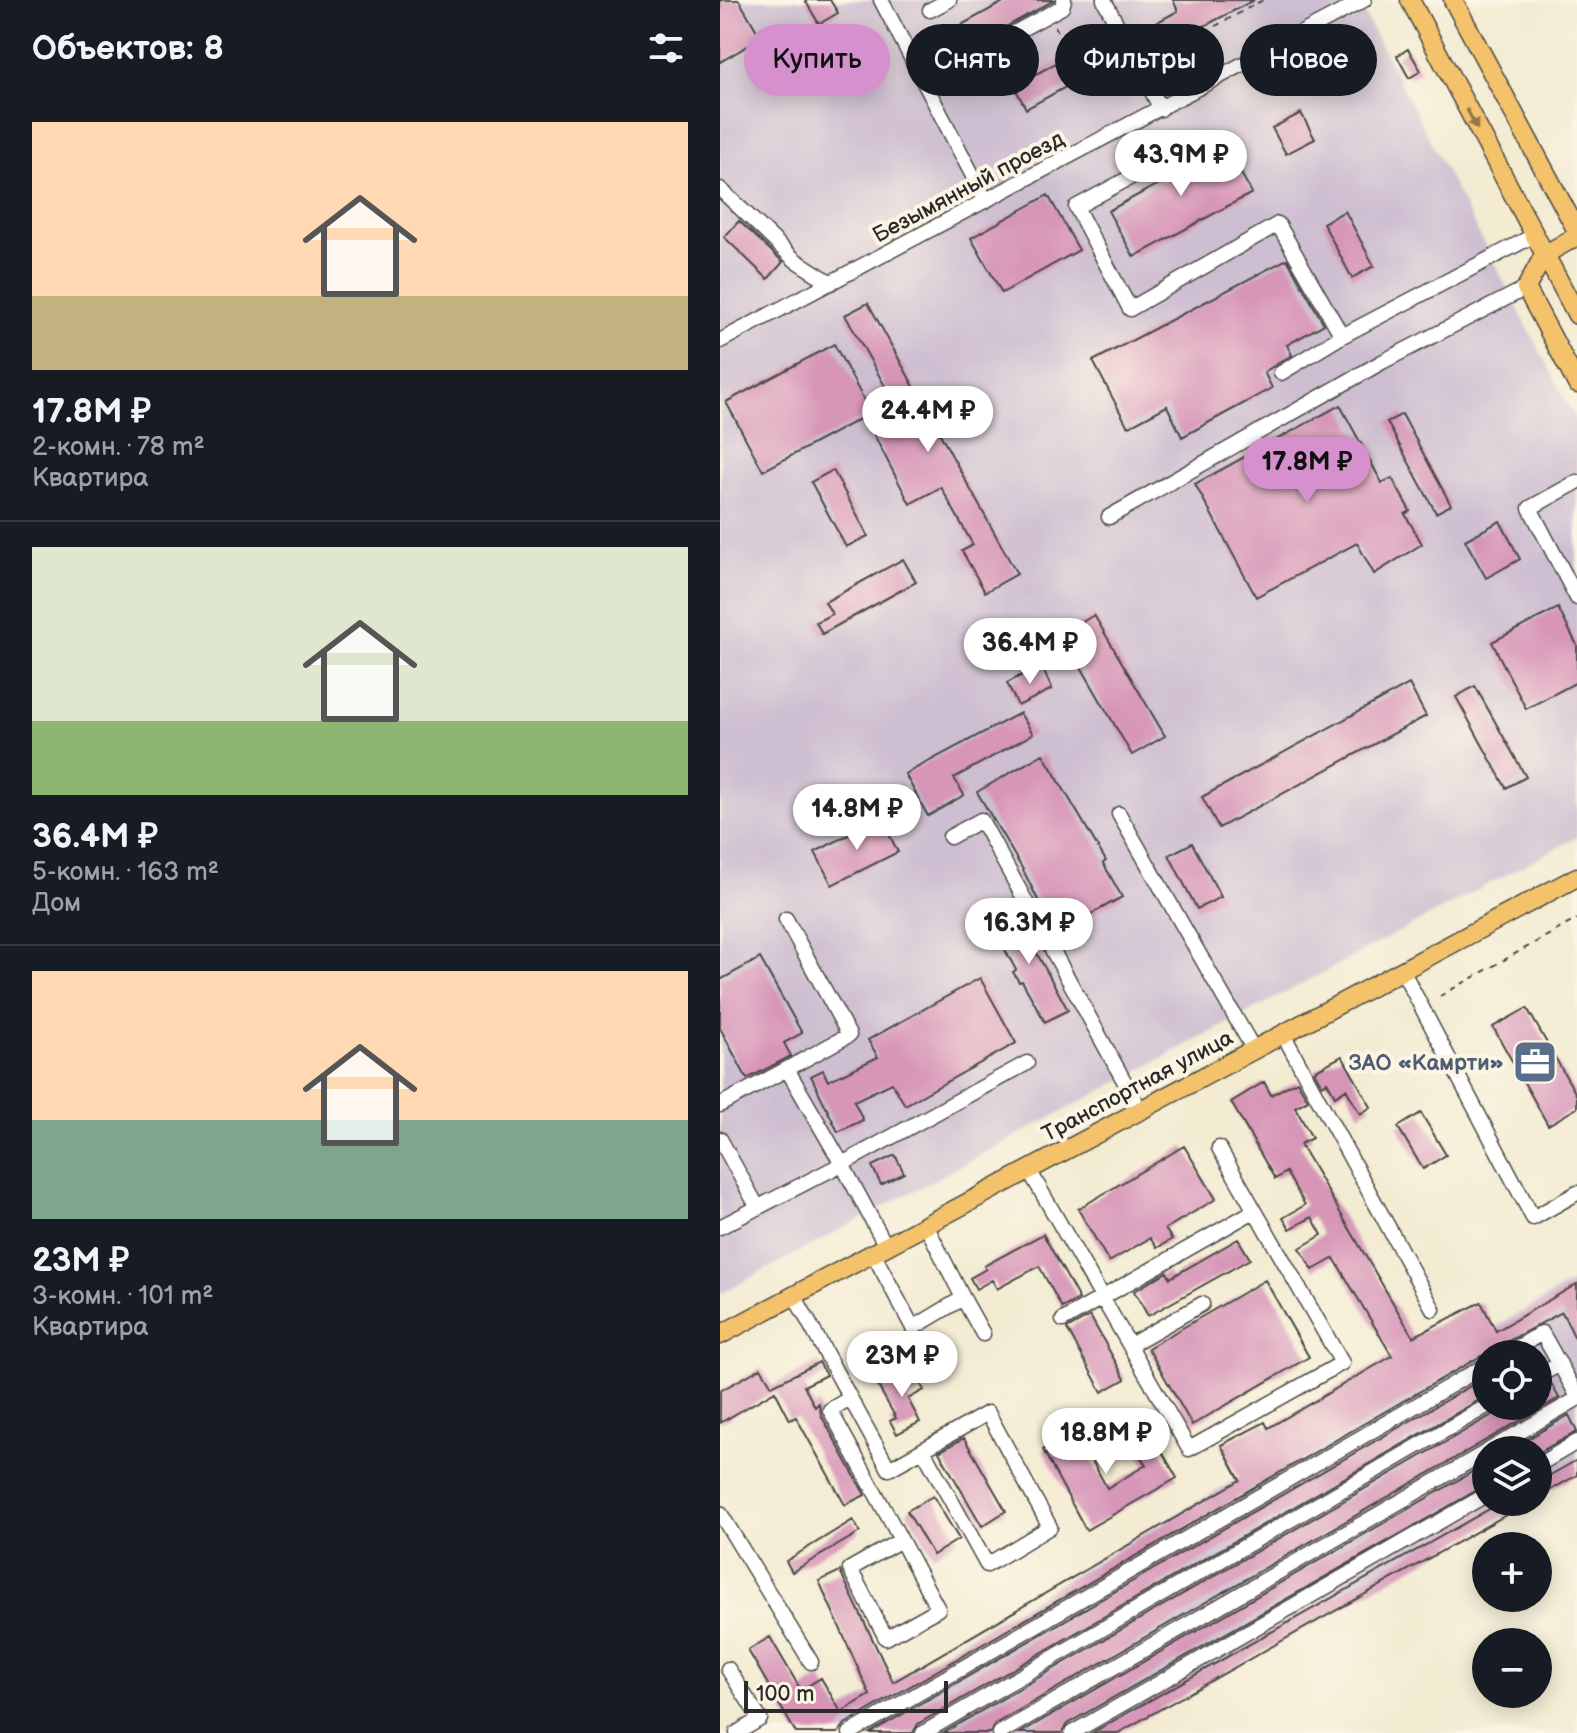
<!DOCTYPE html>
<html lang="ru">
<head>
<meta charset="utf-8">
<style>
  :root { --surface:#171b24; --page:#20242c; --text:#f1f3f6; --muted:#9ea1a6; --line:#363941; --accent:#d690ce }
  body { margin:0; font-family:"Balsamiq Sans",sans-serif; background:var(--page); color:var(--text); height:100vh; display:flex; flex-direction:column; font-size:30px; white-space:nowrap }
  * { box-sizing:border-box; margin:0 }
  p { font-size:26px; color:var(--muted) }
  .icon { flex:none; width:44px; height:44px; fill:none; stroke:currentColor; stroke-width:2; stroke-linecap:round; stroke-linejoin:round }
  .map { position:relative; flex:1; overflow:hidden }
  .sheet { display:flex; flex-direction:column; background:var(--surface); width:720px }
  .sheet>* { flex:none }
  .guide { position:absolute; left:24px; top:24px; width:712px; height:72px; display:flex; gap:16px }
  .tools { position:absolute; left:752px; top:1340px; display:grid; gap:16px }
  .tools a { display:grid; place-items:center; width:80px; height:80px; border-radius:50%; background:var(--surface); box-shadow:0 4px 20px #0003; font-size:40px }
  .scale { position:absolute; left:24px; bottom:20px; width:204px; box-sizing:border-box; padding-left:8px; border:4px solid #2b2b2b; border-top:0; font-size:22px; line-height:28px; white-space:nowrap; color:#2b2b2b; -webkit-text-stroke:6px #fcf5e5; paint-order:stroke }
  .price { position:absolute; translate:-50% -68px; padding:0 18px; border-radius:28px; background:#fff; color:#222; font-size:26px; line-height:52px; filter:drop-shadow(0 2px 4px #0008) }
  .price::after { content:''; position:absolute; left:50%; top:48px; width:24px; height:18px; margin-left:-12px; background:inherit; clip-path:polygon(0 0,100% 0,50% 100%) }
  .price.active { background:var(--accent); color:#111 }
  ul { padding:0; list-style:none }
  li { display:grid; align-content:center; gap:16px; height:424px; padding:0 32px }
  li+li { border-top:2px solid var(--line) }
  li span { display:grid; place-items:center; height:248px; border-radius:0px; color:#555 }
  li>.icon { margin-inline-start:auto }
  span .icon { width:144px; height:144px; fill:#fffc; stroke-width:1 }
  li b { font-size:34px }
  h2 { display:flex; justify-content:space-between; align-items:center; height:96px; padding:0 32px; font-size:34px }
  .chip { padding:0 28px; border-radius:36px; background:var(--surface); box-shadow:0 4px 20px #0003; font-size:28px; line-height:72px }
  .chip.active { background:var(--accent); color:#111 }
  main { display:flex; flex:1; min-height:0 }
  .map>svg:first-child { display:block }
  .industrial { fill:#cebed1; fill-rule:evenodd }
  .building { fill:#d795b8 }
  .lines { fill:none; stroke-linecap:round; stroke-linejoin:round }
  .minor-casing { stroke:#494844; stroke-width:17 }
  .major-casing { stroke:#494844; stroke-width:21 }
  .path { stroke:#494844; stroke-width:2; stroke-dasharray:6 6; stroke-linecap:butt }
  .minor { stroke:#fff; stroke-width:14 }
  .major { stroke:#f4c26a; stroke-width:18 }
  .oneway { fill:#90764a }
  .labels { text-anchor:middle; stroke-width:8; stroke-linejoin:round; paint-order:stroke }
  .street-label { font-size:22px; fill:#2b2b2b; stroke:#fcf5e5 }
  .service-label { font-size:22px; font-weight:bold; fill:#4e5e75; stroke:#fcf5e5; text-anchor:end }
</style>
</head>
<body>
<main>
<section class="sheet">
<h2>Объектов: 8<svg class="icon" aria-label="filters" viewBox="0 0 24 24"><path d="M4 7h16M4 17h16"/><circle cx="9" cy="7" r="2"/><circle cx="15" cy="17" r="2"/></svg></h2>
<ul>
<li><span style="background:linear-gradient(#ffd9b3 70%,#c2b280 0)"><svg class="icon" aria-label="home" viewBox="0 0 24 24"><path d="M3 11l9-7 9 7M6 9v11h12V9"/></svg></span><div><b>17.8M ₽</b><p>2-комн. · 78 m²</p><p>Квартира</p></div></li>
<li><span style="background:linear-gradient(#dfe7d0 70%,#8fb573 0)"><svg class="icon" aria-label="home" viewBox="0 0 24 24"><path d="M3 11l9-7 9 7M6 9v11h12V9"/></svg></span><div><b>36.4M ₽</b><p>5-комн. · 163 m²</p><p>Дом</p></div></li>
<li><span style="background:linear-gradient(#ffd9b3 60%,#7fa58c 0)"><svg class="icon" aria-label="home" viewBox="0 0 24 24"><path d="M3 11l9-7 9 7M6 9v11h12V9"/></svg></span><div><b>23M ₽</b><p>3-комн. · 101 m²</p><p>Квартира</p></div></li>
</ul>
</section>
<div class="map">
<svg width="857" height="1733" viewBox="0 0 857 1733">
  <rect width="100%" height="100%" fill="#fcf5e5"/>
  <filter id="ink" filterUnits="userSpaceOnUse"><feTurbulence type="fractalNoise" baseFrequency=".0125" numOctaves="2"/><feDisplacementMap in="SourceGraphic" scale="16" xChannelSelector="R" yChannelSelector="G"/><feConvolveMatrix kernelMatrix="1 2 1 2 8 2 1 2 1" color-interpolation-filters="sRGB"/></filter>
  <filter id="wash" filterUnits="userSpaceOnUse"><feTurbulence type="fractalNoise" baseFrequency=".006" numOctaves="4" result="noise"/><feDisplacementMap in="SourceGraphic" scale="32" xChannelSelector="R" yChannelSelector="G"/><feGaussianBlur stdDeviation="1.8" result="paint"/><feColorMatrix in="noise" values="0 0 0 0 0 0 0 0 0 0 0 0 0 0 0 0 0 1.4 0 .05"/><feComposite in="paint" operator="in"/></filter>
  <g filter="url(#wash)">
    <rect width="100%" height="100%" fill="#f3ebd2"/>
    <path class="industrial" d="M0,0H637L857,422V837L0,1294Z
      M857,1279V1475L818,1497V1450H766V1502H809L398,1733H83ZM766,1354H818V1406H766Z"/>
    <g id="blocks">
      <path class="building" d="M0,0H19L41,38L0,62Z
        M85,0H110L118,13L99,24Z
        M287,0H334L234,56L223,35Z
        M453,0H534L433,53L430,47L426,50L417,33L458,11Z
        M384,37L390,48L396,44L402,56L306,109L294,86Z
        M688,49L701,71L689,78L677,56Z
        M581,113L595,139L566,154L552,128Z
        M501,137L532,193L414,257L388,211L446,180L441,170Z
        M328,195L359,250L282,293L251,238Z
        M625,211L654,266L632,278L603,223Z
        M19,221L63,262L48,279L4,237Z
        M567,259L604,324L567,345L572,355L544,372L552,388L462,437L447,406L408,427L373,361Z
        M148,303L297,574L265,592L242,551L253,545L221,487L190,504L154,435L184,420L125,315Z
        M114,344L151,413L43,471L6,402Z
        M620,405L662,483L672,478L690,511L685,514L702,544L654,574L637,543L536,597L475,484Z
        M682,414L731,505L716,513L667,422Z
        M113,470L148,536L126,547L91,482Z
        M780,521L800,559L766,578L745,540Z
        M183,559L196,582L102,634L96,622L112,614L105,602Z
        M838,608L857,645V682L806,709L772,642Z
        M374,615L445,736L412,755L342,634Z
        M321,665L332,689L298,706L287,683Z
        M689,684L706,716L499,828L482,797Z
        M755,686L806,777L786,788L736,697Z
        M300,713L313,734L234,778L244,795L208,816L185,774Z
        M323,754L386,861L383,863L402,897L335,934L302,868L257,792Z
        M161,818L178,852L112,885L95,852Z
        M472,843L501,897L477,909L449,855Z
        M293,910L348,1010L325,1022L302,981L299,982L293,972L296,970L270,922Z
        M40,958L82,1033L64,1043L71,1056L27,1079L0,1028V980Z
        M260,978L296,1043L185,1105L172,1083L134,1101L143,1120L118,1132L91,1076L103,1070L108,1081L158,1057L148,1040Z
        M807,1008L857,1096V1108L828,1125L773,1027Z
        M622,1056L651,1107L640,1114L626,1089L615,1096L607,1082L602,1085L594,1071Z
        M577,1081L588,1100L575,1107L592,1138L580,1144L693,1337L761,1302L776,1331L857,1284V1342L842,1312L781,1345L776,1354L761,1356L125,1724L118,1733H76L28,1650L50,1637L81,1690L101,1678L121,1712L150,1695L99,1581L120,1571L173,1682L520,1480L501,1445L545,1422L548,1428L672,1356L614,1258L593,1270L580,1248L602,1235L592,1217L570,1229L563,1218L585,1205L566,1172L555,1179L511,1102L544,1082L551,1095Z
        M701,1113L726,1155L703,1169L678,1127Z
        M464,1146L496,1199L445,1229L452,1239L437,1248L430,1238L389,1262L358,1209Z
        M175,1155L184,1173L161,1185L152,1166Z
        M323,1234L359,1299L342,1308L319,1266L277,1289L272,1280L256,1289L250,1278L266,1269L264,1266Z
        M518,1239L530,1259L428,1316L414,1291L447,1272L450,1278Z
        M545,1280L589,1357L472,1425L428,1348Z
        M370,1316L405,1379L382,1392L347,1329Z
        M99,1362L106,1375L84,1386L95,1407L99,1403L101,1415L145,1495L125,1505L76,1417L70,1420L55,1391L0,1423V1391L41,1368L52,1386Z
        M191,1367L204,1390L188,1399L200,1422L177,1434L170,1421L176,1418L158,1386Z
        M766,1377V1396L198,1724L193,1733H150Z
        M830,1381L839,1398L275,1724L270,1733H223L772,1415L779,1406H818V1386Z
        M849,1415L857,1432L818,1453V1450H789Z
        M411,1416L427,1446L436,1441L457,1478L366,1530L323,1450L356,1431L387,1488L426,1465L399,1423Z
        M244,1438L286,1511L262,1526L219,1452Z
        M857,1460V1475L818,1497V1482Z
        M766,1464V1485L347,1724L342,1733H300Z
        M213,1496L239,1539L213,1555L187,1511Z
        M782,1502H809L398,1733H372Z
        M133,1520L140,1532L72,1572L66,1561Z"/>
    </g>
  </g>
  <g filter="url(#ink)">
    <use href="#blocks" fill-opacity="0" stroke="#494844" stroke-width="2"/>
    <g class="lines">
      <g class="minor-casing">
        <path id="minor" d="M161,0L266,201
          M384,0L441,109
          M210,10L229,0
          M241,62L342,7L344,0
          M422,171L356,207L410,309L558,224L622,336
          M0,189L75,260L111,283
          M0,341L644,0
          M561,373L622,336L813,236
          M857,482L810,508L857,598
          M389,517L662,362L806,288
          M399,814L534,1050
          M230,837L261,820L420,1110
          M682,970L813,1218L857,1193
          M563,1034L713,1309
          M0,1105L67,1069
          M0,1139L38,1208
          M309,1170L469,1449L622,1363L499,1148
          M0,1227L122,1164L67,1069L129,1035L66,919
          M166,1246L122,1164L307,1063
          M153,1253L193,1328L243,1298L206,1225
          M74,1295L169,1469L268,1413L330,1527L267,1565L203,1450
          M243,1298L263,1334
          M343,1320L534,1211
          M410,1345L482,1304
          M786,1354L822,1333L857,1395
          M818,1376L840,1364
          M130,1398L110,1410L181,1540L130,1569L166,1638L218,1609L181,1540
          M769,1450L857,1399
          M818,1465L857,1442
          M0,1513L91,1662
          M8,1669L40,1719L17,1733
          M130,1733L766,1365
          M203,1733L767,1406
          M280,1733L766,1452
          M352,1733L766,1495"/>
      </g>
      <g class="major-casing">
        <path id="major" d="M690,0L857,315
          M733,0L857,231
          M857,236L824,255L806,288L857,384
          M0,1335L857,877"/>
      </g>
      <path class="path" d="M335,26L347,50L385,31
        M432,61L543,0
        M720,996L857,919"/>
      <use href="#minor" class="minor"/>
      <use href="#major" class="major"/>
    </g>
    <defs><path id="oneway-solid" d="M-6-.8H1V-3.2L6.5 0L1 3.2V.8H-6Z" transform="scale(2)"/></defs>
    <use class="oneway" href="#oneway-solid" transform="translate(752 119) rotate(62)"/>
  </g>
  <defs>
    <g id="office-square" transform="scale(2.3)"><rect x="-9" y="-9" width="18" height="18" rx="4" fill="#5c6f8a" stroke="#fcf5e5"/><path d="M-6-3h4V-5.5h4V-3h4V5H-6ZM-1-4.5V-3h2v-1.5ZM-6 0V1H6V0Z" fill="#fff"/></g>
  </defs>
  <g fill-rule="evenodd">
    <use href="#office-square" x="815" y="1062"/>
  </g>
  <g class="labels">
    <g class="street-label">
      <text transform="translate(248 186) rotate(-28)" y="8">Безымянный проезд</text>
      <text transform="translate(417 1085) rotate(-28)" y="8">Транспортная улица</text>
    </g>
    <g class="service-label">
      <text x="784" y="1070">ЗАО «Камрти»</text>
    </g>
  </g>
</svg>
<div class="tools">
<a><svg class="icon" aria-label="locate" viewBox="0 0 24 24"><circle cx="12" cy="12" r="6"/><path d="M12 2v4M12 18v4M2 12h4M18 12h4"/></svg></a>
<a><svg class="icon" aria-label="layers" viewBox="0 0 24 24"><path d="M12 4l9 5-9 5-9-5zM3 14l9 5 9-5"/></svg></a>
<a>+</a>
<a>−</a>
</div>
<div class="scale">100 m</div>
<b class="price" style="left:461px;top:198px">43.9M ₽</b>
<b class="price" style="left:208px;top:454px">24.4M ₽</b>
<b class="price active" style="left:587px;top:505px">17.8M ₽</b>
<b class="price" style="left:310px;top:686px">36.4M ₽</b>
<b class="price" style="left:137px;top:852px">14.8M ₽</b>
<b class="price" style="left:309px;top:966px">16.3M ₽</b>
<b class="price" style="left:182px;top:1399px">23M ₽</b>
<b class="price" style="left:386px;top:1476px">18.8M ₽</b>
<div class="guide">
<a class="chip active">Купить</a>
<a class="chip">Снять</a>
<a class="chip">Фильтры</a>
<a class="chip">Новое</a>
</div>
</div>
</main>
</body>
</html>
